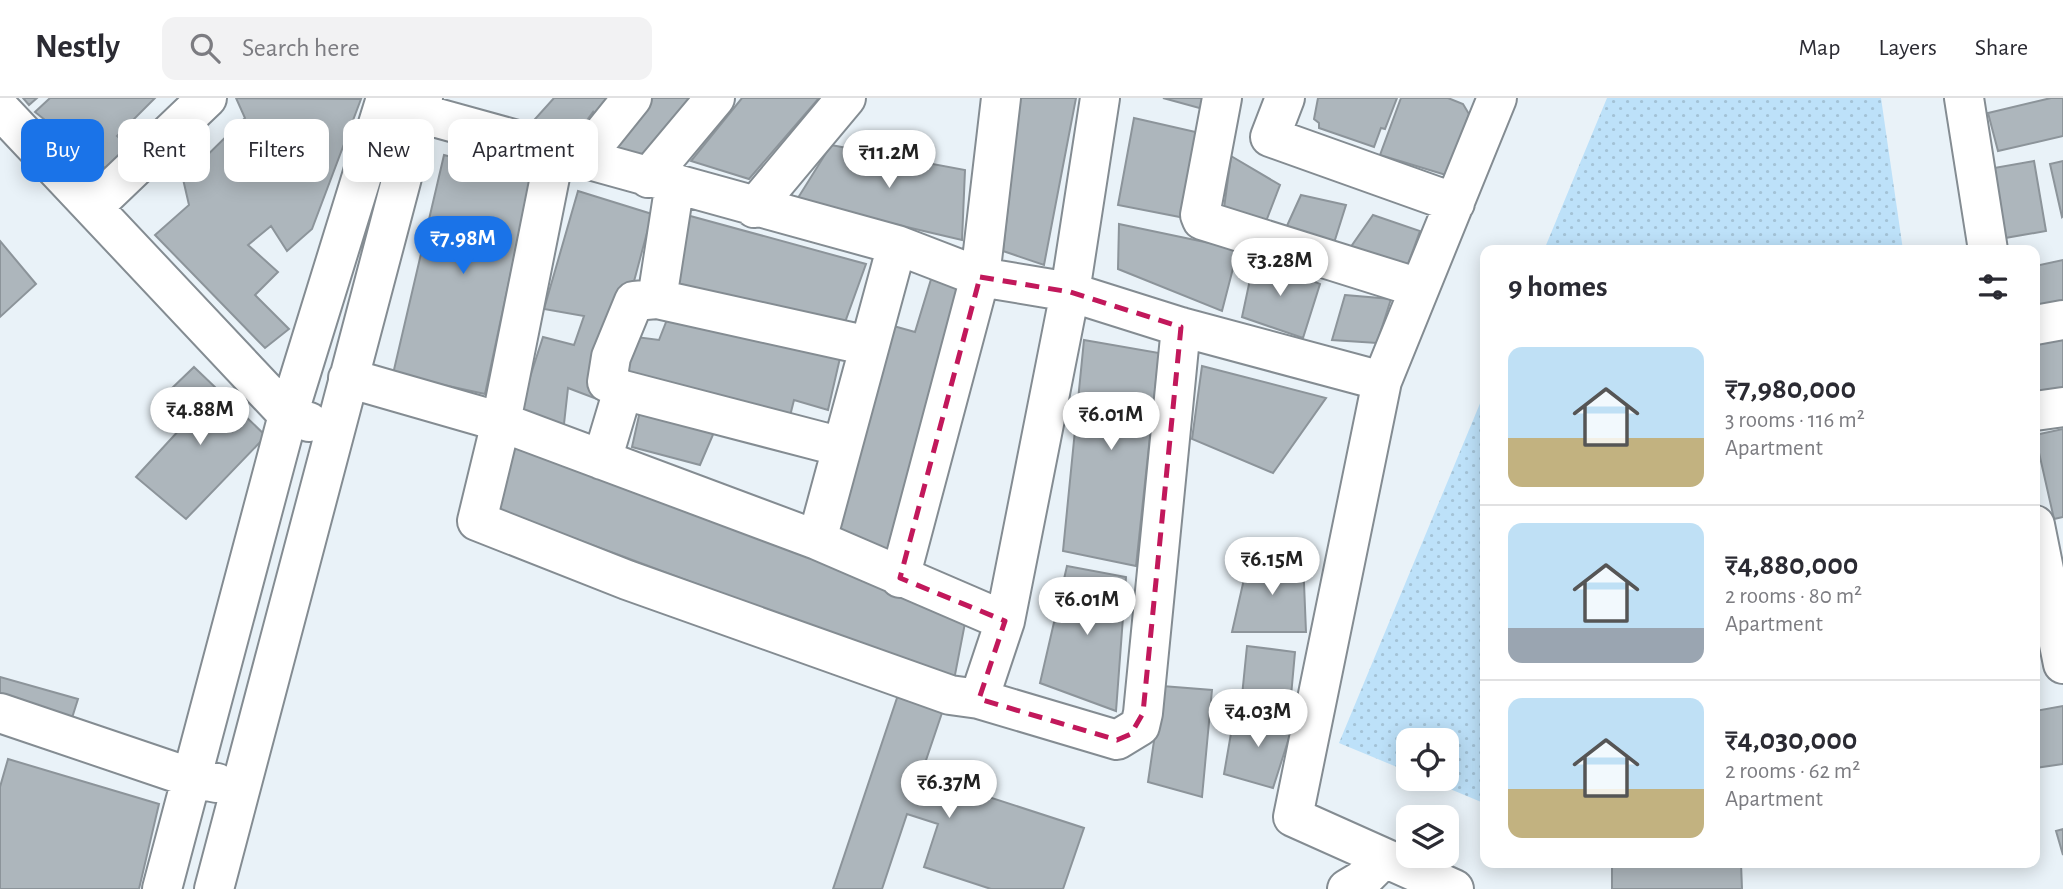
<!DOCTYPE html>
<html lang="en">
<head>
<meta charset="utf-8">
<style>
  :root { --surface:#fff; --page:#f2f2f3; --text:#2b2b33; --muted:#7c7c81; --line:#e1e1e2; --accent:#1a73e8 }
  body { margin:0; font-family:"Alegreya Sans",sans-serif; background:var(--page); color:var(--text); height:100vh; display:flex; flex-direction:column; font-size:26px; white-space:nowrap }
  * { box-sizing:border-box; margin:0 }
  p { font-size:23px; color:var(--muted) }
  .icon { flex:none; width:38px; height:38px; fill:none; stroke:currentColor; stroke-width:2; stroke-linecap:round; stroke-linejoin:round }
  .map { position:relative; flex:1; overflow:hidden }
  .panel { position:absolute; left:1480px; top:147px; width:560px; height:623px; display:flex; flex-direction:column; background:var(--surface); border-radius:14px; box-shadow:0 4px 18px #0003 }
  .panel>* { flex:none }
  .banner { position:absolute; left:21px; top:21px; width:665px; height:63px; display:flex; gap:14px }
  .tools { position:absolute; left:1396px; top:630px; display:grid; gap:14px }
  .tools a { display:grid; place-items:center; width:63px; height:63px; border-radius:14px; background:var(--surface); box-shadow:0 4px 18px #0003; font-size:35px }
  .price { position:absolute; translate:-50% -60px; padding:0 16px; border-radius:24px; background:#fff; color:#222; font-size:23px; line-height:46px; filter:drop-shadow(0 2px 4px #0008) }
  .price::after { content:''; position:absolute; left:50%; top:42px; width:21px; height:16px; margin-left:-10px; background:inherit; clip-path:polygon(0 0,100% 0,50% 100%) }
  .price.active { background:var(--accent); color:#fff }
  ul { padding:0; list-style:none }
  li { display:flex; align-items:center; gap:21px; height:175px; padding:0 28px }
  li+li { border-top:2px solid var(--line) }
  li span { display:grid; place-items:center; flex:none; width:196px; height:140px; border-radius:14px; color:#555 }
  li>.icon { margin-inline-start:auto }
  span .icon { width:84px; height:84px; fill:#fffc; stroke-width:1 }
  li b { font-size:30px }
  h2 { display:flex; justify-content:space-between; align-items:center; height:84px; padding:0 28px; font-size:30px }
  .chip { padding:0 24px; border-radius:14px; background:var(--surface); box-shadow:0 4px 18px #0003; font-size:24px; line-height:63px }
  .chip.active { background:var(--accent); color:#fff }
  header { display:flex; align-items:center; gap:42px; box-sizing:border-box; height:98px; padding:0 35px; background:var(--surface); border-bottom:2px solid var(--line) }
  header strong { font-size:33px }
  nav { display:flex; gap:38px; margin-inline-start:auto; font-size:24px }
  .search { width:490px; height:63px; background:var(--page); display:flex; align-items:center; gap:18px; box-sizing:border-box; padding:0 24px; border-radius:14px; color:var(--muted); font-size:26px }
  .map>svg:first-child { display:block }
  .park { fill:url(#park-dots) }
  .building { fill:#adb6bc; stroke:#8c949a; stroke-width:2 }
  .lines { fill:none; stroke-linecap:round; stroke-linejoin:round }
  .minor-casing { stroke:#848c92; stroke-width:42 }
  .minor { stroke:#fff; stroke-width:38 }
  .marked { fill:none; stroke:#c2185b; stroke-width:5; stroke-dasharray:14 9; stroke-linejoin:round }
</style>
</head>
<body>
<header>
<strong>Nestly</strong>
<div class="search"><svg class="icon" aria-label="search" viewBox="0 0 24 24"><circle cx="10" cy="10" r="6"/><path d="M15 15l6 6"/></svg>Search here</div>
<nav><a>Map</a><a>Layers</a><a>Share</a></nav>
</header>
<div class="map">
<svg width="2063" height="791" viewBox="0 0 2063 791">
  <defs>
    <pattern id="park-dots" width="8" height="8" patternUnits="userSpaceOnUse" patternTransform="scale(1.75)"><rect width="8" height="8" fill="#bde1f9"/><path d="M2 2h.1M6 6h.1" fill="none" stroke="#a3c2d6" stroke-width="1.8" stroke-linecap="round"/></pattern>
  </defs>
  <rect width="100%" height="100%" fill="#e9f2f8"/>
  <path class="park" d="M1607,0H1881L1903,152H1544Z
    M1486,291V706L1426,681H1447V642H1409V674L1339,645Z"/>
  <path class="building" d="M23,0H37L29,7Z
    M50,0H155L117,38L130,50L105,70L35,14Z
    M236,0L361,1L312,131L287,153L271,128L248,147L278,174L255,197L289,231L265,250L155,137L189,107L183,81L245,20Z
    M554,0H620L598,26L593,14L568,48L526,31Z
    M652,0H690L642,58L610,51Z
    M742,0H819L749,81L691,63Z
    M1020,0H1076L1044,167L1003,153Z
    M1163,0H1204L1203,11Z
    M1318,0H1397L1385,31L1381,30L1374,49L1319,30V25L1314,21Z
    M1401,0H1448L1463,6L1469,16L1446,77L1380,57Z
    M2051,0H2063V38L1998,53L1988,15Z
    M1134,20L1200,35L1190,121L1118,107Z
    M831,47L965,72L962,142L796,103Z
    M444,57L531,80L485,296L393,276Z
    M1231,58L1280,87L1265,126L1224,110Z
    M2034,63L2046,133L2005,140L1994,70Z
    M2063,63V118L2062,119L2050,66Z
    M578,93L652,116L602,303L568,290L563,335L518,316L543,239L574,247L584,218L544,211Z
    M1301,97L1346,107L1334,145L1286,130Z
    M683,116L866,166L844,227L677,190Z
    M1373,117L1420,133L1407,169L1348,153Z
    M1119,126L1238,151L1222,213L1118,171Z
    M0,143L36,186L0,219Z
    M1255,158L1320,186L1303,240L1242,219Z
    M2063,162V208L2035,213V168Z
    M932,178L960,192L892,462L836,435L890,227L915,234Z
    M1345,197L1391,201L1377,245L1332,242Z
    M670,214L840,260L828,312L794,302L789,322L619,277L629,238L659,242Z
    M2063,240V293L2039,295L2035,244Z
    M1084,242L1159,255L1136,468L1063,453Z
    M1202,268L1326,300L1273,375L1192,341Z
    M194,269L266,338L186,421L136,379L193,317L169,293Z
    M640,313L715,332L700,367L632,349Z
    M2063,331V419L2054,421L2035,337Z
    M513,344L966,520L954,582L496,411Z
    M1249,459L1303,461L1306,534H1232Z
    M1067,468L1126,479L1116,613L1040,585Z
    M1247,548L1295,554L1291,598H1242Z
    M0,579L78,601L71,623L0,608Z
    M1162,588L1212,592L1202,699L1148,684Z
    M899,594L944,609L921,677L1084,730L1063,791H991L924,769L938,726L907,716L882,791H833Z
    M2063,608V666L2035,670V613Z
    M1234,618L1295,621L1273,690L1224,676Z
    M8,661L159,706L139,791H0V689Z
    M2063,731V757L2056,733Z
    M1612,765H1741L1742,791H1612Z"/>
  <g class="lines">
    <g class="minor-casing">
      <path id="minor" d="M1222,0L1200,117L1202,122L1419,190
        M1285,0L1270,39L1455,105
        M1964,0L1988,152
        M0,11L288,317L309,324
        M419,15L897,147L980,179L1070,194L1181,229L1382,283
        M555,54L501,324L477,423L627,482L950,597L979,601L1117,642L1140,628L1143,615L1181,229
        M583,61L632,0
        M648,80L715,0
        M93,109L207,0
        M754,110L846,0
        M657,201L869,248
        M2035,227L2063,222
        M348,280L501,324L817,442L1005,523
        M623,292L842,349
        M2035,313L2063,309
        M602,362L623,292L607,284L611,259L634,203L657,201L675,85
        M2035,427L2063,566
        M817,442L897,147
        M900,480L980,179L1001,0
        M979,601L1005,523L1070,194L1100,0
        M0,615L192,680L217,685
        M162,791L288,317L386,0
        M214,791L423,0
        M1347,791L1362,782L1384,760
        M1454,791L1293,719L1382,283L1497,0"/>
    </g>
    <use href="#minor" class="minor"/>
  </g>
  <path class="marked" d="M980,179L1070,194L1181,229L1143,615L1131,636L1117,642L979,601L1005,523L900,480Z"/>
</svg>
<div class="tools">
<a><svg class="icon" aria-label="locate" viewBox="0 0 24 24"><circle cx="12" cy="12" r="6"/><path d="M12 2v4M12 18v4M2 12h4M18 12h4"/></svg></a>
<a><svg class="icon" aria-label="layers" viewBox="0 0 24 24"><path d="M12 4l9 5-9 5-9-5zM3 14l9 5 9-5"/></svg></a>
</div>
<b class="price" style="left:889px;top:92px">₹11.2M</b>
<b class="price active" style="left:463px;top:178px">₹7.98M</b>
<b class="price" style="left:1280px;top:200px">₹3.28M</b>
<b class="price" style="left:200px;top:349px">₹4.88M</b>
<b class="price" style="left:1111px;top:354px">₹6.01M</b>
<b class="price" style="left:1272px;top:499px">₹6.15M</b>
<b class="price" style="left:1087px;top:539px">₹6.01M</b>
<b class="price" style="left:1258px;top:651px">₹4.03M</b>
<b class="price" style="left:949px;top:722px">₹6.37M</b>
<div class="banner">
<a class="chip active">Buy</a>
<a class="chip">Rent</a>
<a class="chip">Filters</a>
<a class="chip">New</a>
<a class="chip">Apartment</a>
</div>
<section class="panel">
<h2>9 homes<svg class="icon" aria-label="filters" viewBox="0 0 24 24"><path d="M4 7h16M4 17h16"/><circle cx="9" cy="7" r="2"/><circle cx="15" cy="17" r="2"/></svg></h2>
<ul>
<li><span style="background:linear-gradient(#bfe0f5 65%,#c2b280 0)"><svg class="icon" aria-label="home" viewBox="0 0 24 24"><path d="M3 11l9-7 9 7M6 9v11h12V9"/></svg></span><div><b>₹7,980,000</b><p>3 rooms · 116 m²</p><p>Apartment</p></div></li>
<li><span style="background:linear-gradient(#bfe0f5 75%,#9aa5b1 0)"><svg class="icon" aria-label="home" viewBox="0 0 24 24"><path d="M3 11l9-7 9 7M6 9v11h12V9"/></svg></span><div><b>₹4,880,000</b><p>2 rooms · 80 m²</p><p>Apartment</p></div></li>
<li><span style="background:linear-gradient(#bfe0f5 65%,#c2b280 0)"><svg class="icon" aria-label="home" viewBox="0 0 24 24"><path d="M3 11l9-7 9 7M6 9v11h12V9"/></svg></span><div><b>₹4,030,000</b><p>2 rooms · 62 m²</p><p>Apartment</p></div></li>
</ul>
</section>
</div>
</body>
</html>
